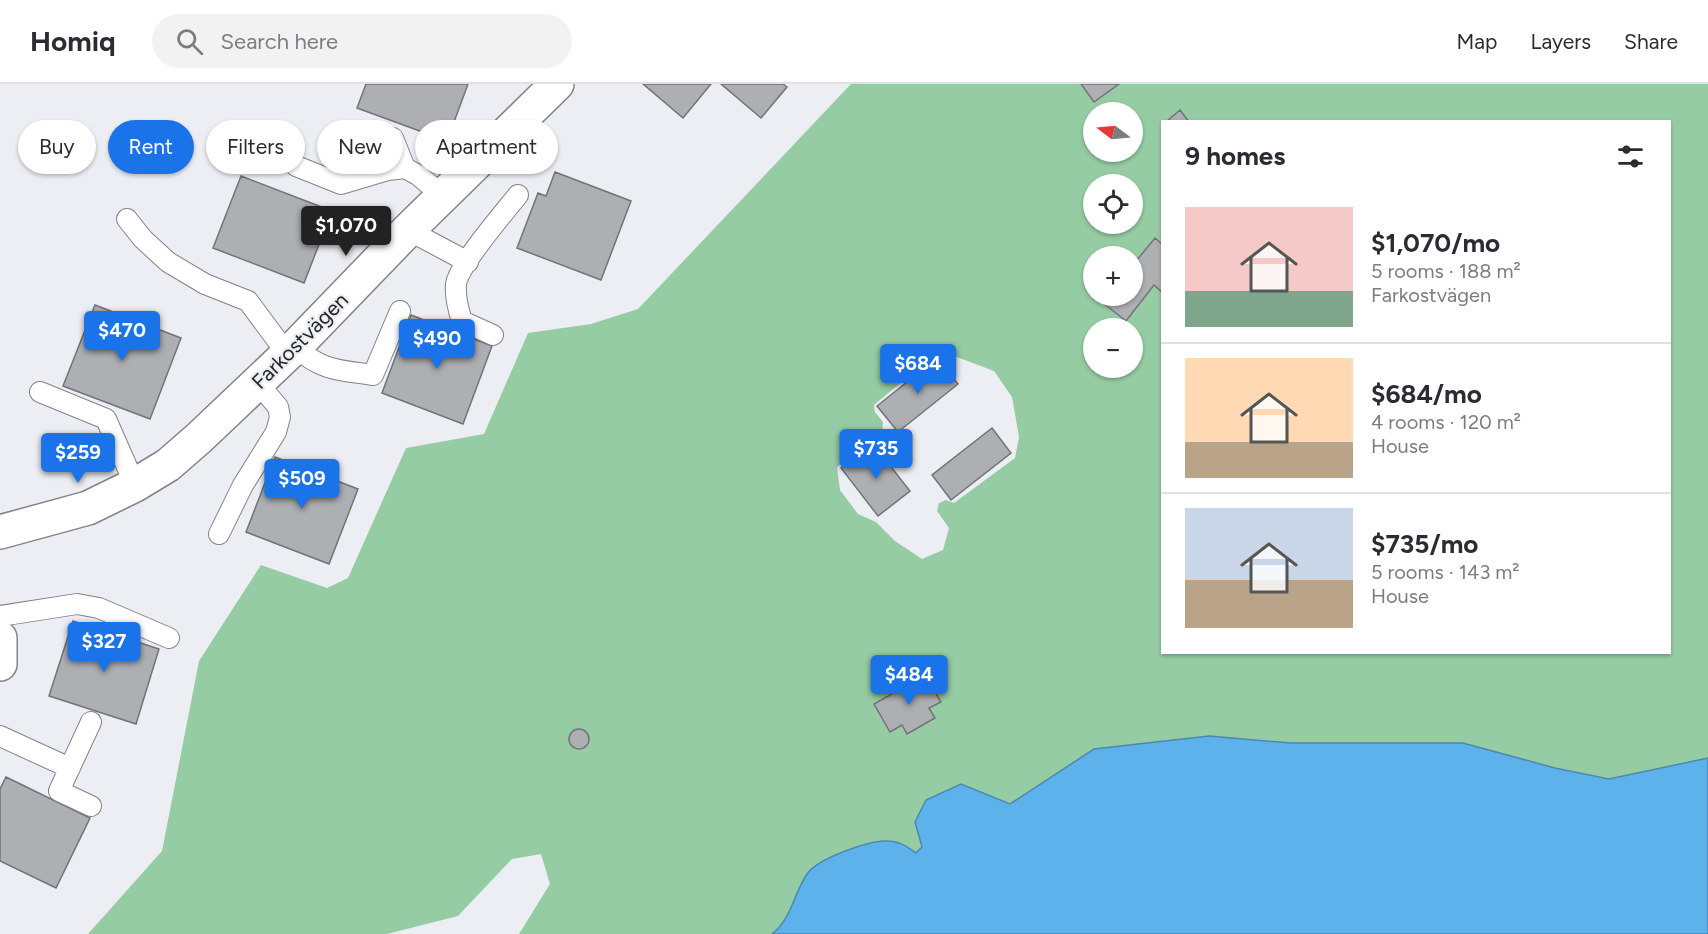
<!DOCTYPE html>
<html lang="en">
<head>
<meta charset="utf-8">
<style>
  :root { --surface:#fff; --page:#f2f2f3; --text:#2b2b33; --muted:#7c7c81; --line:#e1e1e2; --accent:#1a73e8 }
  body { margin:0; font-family:Figtree,sans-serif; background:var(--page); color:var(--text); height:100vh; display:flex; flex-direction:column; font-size:22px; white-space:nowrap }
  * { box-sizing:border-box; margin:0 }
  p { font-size:20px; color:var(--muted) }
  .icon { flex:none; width:33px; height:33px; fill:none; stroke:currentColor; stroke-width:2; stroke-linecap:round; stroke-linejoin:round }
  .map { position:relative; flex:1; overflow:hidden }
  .details { position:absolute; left:1161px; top:36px; width:510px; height:534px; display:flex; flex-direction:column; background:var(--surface); border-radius:0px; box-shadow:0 2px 4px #0004 }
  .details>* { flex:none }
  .banner { position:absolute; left:18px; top:36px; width:570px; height:54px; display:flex; gap:12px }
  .needle { width:39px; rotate:286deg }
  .fabs { position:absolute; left:1083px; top:18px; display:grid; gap:12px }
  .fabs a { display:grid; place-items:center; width:60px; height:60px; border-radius:50%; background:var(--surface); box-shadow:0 2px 4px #0004; font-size:30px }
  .price { position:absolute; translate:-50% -51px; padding:0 14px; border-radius:6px; background:var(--accent); color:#fff; font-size:20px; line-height:39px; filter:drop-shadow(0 2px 3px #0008) }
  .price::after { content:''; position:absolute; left:50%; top:36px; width:18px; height:14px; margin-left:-9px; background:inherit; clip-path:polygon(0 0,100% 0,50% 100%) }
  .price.current { background:#222; color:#fff }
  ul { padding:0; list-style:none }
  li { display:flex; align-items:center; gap:18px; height:150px; padding:0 24px }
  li+li { border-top:2px solid var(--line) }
  li span { display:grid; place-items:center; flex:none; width:168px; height:120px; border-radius:0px; color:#555 }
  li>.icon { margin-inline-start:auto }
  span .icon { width:72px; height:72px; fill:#fffc; stroke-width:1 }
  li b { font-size:26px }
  h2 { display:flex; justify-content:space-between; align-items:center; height:72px; padding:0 24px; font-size:26px }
  .pill { padding:0 21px; border-radius:27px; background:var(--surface); box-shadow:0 2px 4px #0004; font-size:21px; line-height:54px }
  .pill.current { background:var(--accent); color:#fff }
  header { display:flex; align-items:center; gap:36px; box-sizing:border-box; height:84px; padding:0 30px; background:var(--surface); border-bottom:2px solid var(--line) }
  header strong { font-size:28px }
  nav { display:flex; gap:33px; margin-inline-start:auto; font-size:21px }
  .search { width:420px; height:54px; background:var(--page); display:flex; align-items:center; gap:15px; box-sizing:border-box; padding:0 21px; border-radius:33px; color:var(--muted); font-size:22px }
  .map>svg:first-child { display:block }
  .green { fill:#96cca3; fill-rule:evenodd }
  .water { fill:#5db2eb; stroke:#4c88b0; stroke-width:1.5 }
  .building { fill:#adafb3; stroke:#727378; stroke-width:1.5 }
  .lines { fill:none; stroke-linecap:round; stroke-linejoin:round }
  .service-casing { stroke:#818388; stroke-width:22 }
  .minor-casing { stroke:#818388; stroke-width:36 }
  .service { stroke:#fff; stroke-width:20 }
  .minor { stroke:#fff; stroke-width:33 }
  .labels { text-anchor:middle; stroke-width:4.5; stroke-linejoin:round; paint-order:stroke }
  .street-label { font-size:21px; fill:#252627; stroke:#eceef3 }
</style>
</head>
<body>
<header>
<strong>Homiq</strong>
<div class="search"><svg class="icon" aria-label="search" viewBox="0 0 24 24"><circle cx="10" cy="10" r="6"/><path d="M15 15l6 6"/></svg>Search here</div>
<nav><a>Map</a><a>Layers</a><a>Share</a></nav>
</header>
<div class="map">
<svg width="1708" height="850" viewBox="0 0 1708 850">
  <rect width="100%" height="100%" fill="#eceef3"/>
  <path class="green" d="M851,0H1708V674L1609,695L1555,684L1463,659H1291L1209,652L1094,665L1010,720L960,700L926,716L915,738L922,763L916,769L902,759L808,788C799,808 790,837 772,850H519L550,800L541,770L512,775L458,832L387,850H88L162,767L199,577L261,481L327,504L348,494L406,364L484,350L528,249L591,240L638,225ZM1094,28H1132V68H1094ZM1162,38H1670V568H1162ZM1094,100H1132V140H1094ZM1094,172H1132V212H1094ZM1094,244H1132V284H1094ZM949,270L994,287L1012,313L1019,353L1015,374L954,419L946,416L939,419L937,427L949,444L943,466L922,475L895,457L876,438L858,430L840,406L837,383L882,346L883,338L875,328L874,321L933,272Z"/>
  <path class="water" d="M1209,652L1291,659H1463L1555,684L1609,695L1708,674V850H772C791,836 794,809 807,790C817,775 869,756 887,757C900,757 906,762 916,769L922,763L915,738L926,716L961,700L1010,720L1094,665Z"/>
  <path class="building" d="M366,0H468L447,57L357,24Z
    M643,0H711L683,34Z
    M721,0H783L787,3L761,34Z
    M1081,0H1119L1094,18Z
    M1180,26L1189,38H1166Z
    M555,88L631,117L601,196L517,164L538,109L546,112Z
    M241,92L332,127L304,199L213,164Z
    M1155,154L1162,160V208L1154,201L1126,237L1103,219L1109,212H1132V182Z
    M95,221L181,254L150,335L63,302Z
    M411,231L492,262L463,340L382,309Z
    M937,274L958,300L898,348L877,322Z
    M992,344L1011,369L951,416L932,391Z
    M873,360L910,407L878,432L841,384Z
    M275,373L358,405L329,480L246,448Z
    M73,537L159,565L136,640L49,612Z
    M925,591L941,618L929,624L935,634L907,650L902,641L890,648L874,620Z
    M569 655a10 10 0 1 1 20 0a10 10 0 1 1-20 0Z
    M6,693L90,734L56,804L0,777V705Z"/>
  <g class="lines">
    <g class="service-casing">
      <path id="service" d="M393,54L405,84
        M296,82L341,100L388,86L405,84L418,91L443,112
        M127,135L143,155L168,178L205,200L248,217L288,271
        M408,146L468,178
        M493,251L462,237C458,225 455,213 456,200C459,180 504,129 518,111
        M295,263C322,287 339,286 373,291L400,227
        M40,308L106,335L135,401
        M219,450L243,401L276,348L280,333L278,323L258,299
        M0,532L77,520L99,524L169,554
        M91,638L59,707L91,722
        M0,652L70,684"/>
    </g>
    <g class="minor-casing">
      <path id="minor" d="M0,448L88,424L135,401L168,381L199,354L295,263L408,146L557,0
        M0,554V580"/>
    </g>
    <use href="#service" class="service"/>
    <use href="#minor" class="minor"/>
  </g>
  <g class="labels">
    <g class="street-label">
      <text transform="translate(300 257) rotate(-45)" y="7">Farkostvägen</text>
    </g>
  </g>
</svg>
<div class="fabs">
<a><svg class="needle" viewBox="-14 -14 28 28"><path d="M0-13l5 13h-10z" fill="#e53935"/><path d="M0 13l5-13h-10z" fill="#7c7c81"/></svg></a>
<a><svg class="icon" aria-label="locate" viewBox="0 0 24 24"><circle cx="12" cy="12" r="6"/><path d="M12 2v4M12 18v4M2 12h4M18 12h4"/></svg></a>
<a>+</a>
<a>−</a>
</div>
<b class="price current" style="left:346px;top:173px">$1,070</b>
<b class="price" style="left:122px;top:278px">$470</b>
<b class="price" style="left:437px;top:286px">$490</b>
<b class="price" style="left:918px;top:311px">$684</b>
<b class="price" style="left:876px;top:396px">$735</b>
<b class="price" style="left:78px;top:400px">$259</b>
<b class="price" style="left:302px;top:426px">$509</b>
<b class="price" style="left:104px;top:589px">$327</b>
<b class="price" style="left:909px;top:622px">$484</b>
<div class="banner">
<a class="pill">Buy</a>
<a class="pill current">Rent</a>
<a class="pill">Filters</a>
<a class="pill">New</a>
<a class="pill">Apartment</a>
</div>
<section class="details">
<h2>9 homes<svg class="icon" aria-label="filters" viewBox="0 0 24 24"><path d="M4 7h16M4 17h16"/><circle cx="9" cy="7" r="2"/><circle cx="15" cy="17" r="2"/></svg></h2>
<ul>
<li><span style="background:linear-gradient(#f6c9c9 70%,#7fa58c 0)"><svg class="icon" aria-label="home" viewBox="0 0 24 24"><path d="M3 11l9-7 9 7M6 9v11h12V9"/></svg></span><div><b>$1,070/mo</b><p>5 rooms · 188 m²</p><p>Farkostvägen</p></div></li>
<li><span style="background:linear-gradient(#ffd9b3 70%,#b9a48a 0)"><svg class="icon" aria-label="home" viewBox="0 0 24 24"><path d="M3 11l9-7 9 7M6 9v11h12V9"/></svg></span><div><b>$684/mo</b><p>4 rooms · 120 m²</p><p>House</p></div></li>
<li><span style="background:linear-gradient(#c9d6e8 60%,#b9a48a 0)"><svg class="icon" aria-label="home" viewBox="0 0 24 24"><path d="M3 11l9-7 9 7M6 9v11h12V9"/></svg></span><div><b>$735/mo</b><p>5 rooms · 143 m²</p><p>House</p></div></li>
</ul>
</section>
</div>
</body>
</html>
